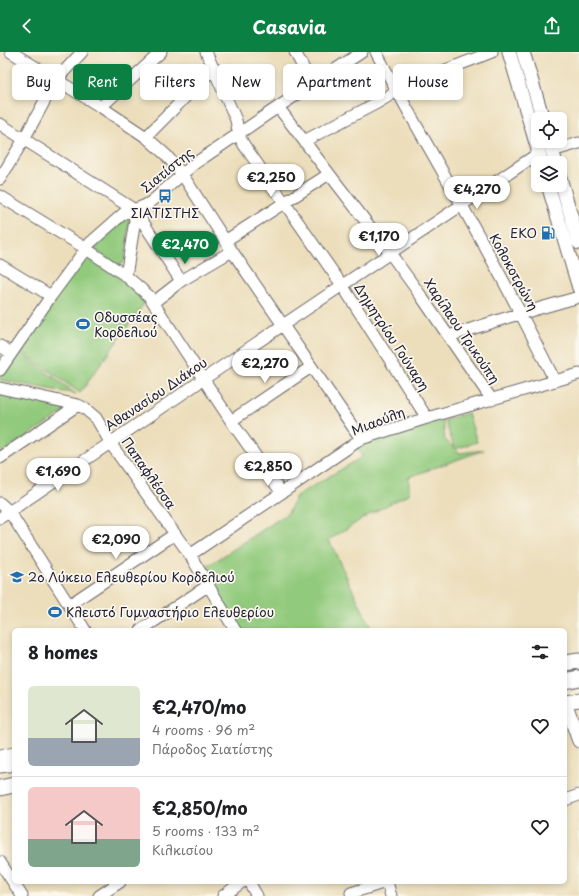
<!DOCTYPE html>
<html lang="en">
<head>
<meta charset="utf-8">
<style>
  :root { --surface:#fff; --page:#f6f6f6; --text:#202124; --muted:#757577; --line:#e0e0e0; --accent:#0b8043 }
  body { margin:0; font-family:"Playpen Sans",sans-serif; background:var(--page); color:var(--text); height:100vh; display:flex; flex-direction:column; font-size:15px; white-space:nowrap }
  * { box-sizing:border-box; margin:0 }
  p { font-size:13px; color:var(--muted) }
  .icon { flex:none; width:22px; height:22px; fill:none; stroke:currentColor; stroke-width:2; stroke-linecap:round; stroke-linejoin:round }
  .map { position:relative; flex:1; overflow:hidden }
  .side { position:absolute; left:12px; top:576px; width:555px; height:256px; display:flex; flex-direction:column; background:var(--surface); border-radius:6px; box-shadow:0 2px 6px #0003 }
  .side>* { flex:none }
  .guide { position:absolute; left:12px; top:12px; width:555px; height:36px; display:flex; gap:8px }
  .buttons { position:absolute; left:531px; top:60px; display:grid; gap:8px }
  .buttons a { display:grid; place-items:center; width:36px; height:36px; border-radius:6px; background:var(--surface); box-shadow:0 2px 6px #0003; font-size:20px }
  .price { position:absolute; translate:-50% -34px; padding:0 9px; border-radius:14px; background:#fff; color:#222; font-size:13px; line-height:26px; filter:drop-shadow(0 1px 2px #0008) }
  .price::after { content:''; position:absolute; left:50%; top:24px; width:12px; height:9px; margin-left:-6px; background:inherit; clip-path:polygon(0 0,100% 0,50% 100%) }
  .price.on { background:var(--accent); color:#fff }
  ul { padding:0; list-style:none }
  li { display:flex; align-items:center; gap:12px; height:100px; padding:0 16px }
  li+li { border-top:1px solid var(--line) }
  li span { display:grid; place-items:center; flex:none; width:112px; height:80px; border-radius:6px; color:#555 }
  li>.icon { margin-inline-start:auto }
  span .icon { width:48px; height:48px; fill:#fffc; stroke-width:1 }
  li b { font-size:17px }
  h2 { display:flex; justify-content:space-between; align-items:center; height:48px; padding:0 16px; font-size:17px }
  .tag { padding:0 14px; border-radius:6px; background:var(--surface); box-shadow:0 2px 6px #0003; font-size:14px; line-height:36px }
  .tag.on { background:var(--accent); color:#fff }
  header { display:flex; justify-content:space-between; align-items:center; height:52px; padding:0 16px; background:var(--accent); color:#fff; font-size:18px; font-weight:700 }
  .map>svg:first-child { display:block }
  .green { fill:#92ca7d; stroke:#5a765c }
  .lines { fill:none; stroke-linecap:round; stroke-linejoin:round }
  .minor-casing { stroke:#696468; stroke-width:13 }
  .major-casing { stroke:#696468; stroke-width:15 }
  .highway-casing { stroke:#696468; stroke-width:17 }
  .minor { stroke:#fff; stroke-width:11 }
  .major { stroke:#fff; stroke-width:13 }
  .highway { stroke:#fff; stroke-width:15 }
  .labels { text-anchor:middle; stroke-width:3.5; stroke-linejoin:round; paint-order:stroke }
  .street-label { font-size:13px; fill:#22223b; stroke:#fbf7ec }
  .poi-label { font-size:13px; fill:#22223b; stroke:#fbf7ec; text-anchor:start }
</style>
</head>
<body>
<header><svg class="icon" aria-label="back" viewBox="0 0 24 24"><path d="M15 5l-7 7 7 7"/></svg>Casavia<svg class="icon" aria-label="share" viewBox="0 0 24 24"><path d="M12 15V3M7 8l5-5 5 5M5 13v7h14v-7"/></svg></header>
<div class="map">
<svg width="579" height="844" viewBox="0 0 579 844">
  <rect width="100%" height="100%" fill="#fbf7ec"/>
  <filter id="ink" filterUnits="userSpaceOnUse"><feTurbulence type="fractalNoise" baseFrequency=".025" numOctaves="2"/><feDisplacementMap in="SourceGraphic" scale="8" xChannelSelector="R" yChannelSelector="G"/><feConvolveMatrix kernelMatrix="1 2 1 2 8 2 1 2 1" color-interpolation-filters="sRGB"/></filter>
  <filter id="wash" filterUnits="userSpaceOnUse"><feTurbulence type="fractalNoise" baseFrequency=".012" numOctaves="4" result="noise"/><feDisplacementMap in="SourceGraphic" scale="16" xChannelSelector="R" yChannelSelector="G"/><feGaussianBlur stdDeviation="0.9" result="paint"/><feColorMatrix in="noise" values="0 0 0 0 0 0 0 0 0 0 0 0 0 0 0 0 0 1.4 0 .05"/><feComposite in="paint" operator="in"/></filter>
  <g filter="url(#wash)">
    <rect width="100%" height="100%" fill="#ecdebb"/>
    <path class="green" d="M130,164L125,207L123,211L117,213L91,195Z
      M85,202L148,246L80,341L18,297Z
      M18,299L76,342L0,328L1,324Z
      M0,343L68,357L0,402Z
      M468,361L477,390L455,397L460,401L484,398L409,425V442L370,462L329,488L372,578H240L227,555L202,518L288,461L296,444L362,405L356,392L443,366L445,388L454,396L445,368Z"/>
  </g>
  <g filter="url(#ink)">
    <g class="lines">
      <g class="minor-casing">
        <path id="minor" d="M11,0L101,55L146,85L166,103L182,122L232,199L361,387
          M206,0L236,68L239,84L244,93L342,233L427,366
          M295,0L312,32
          M376,0C403,51 432,101 461,152C494,210 525,269 555,329
          M101,55L161,0
          M278,55L390,201L421,244L492,348
          M0,72L133,157L139,164L181,229
          M146,85L214,16
          M304,89L377,51L405,34L492,0
          M552,99L579,91
          M0,127L24,87L56,28L82,0
          M0,144L85,196L126,224L149,244L231,369L281,440
          M225,189L329,122
          M0,213L51,244
          M126,224L135,168L133,157
          M154,250L181,229L232,199
          M449,284L509,265L579,245
          M0,294L11,301
          M0,318L51,244L90,191L124,161L144,154L151,150L194,112L278,55L362,0
          M0,336L78,353L84,356L96,366L113,395L190,503L235,578
          M231,369L311,315
          M0,406L78,353
          M0,451L9,459L85,578
          M0,466L283,273L539,101
          M190,503L361,387L427,366L579,322
          M69,553L175,482
          M141,578L209,533
          M0,704L14,701
          M565,748L579,743
          M0,810L22,844
          M249,830L257,844
          M387,830L391,844
          M351,841L386,830
          M99,844L120,830
          M223,844L242,830"/>
      </g>
      <g class="major-casing">
        <path id="major" d="M509,0L542,111
          M523,0L543,67
          M549,89L556,111
          M560,126L579,191
          M548,133L579,236
          M565,650L579,689
          M565,650L579,648"/>
      </g>
      <g class="highway-casing">
        <path id="highway" d="M565,611L579,609
          M565,629L579,626
          M0,713L14,711
          M0,736L14,733"/>
      </g>
      <use href="#minor" class="minor"/>
      <use href="#major" class="major"/>
      <use href="#highway" class="highway"/>
    </g>
  </g>
  <defs>
    <g id="bus-bare" transform="scale(1.08)"><path d="M-5-6H5V4H4V6H2V4H-2V6H-4V4H-5ZM-3.5-4V0h7V-4ZM-3.5 1.2v1.5H-2V1.2ZM2 1.2v1.5H3.5V1.2Z" fill="#1f6fb2" stroke="#fbf7ec" stroke-width="2.5" paint-order="stroke"/></g>
    <g id="fuel-bare" transform="scale(1.08)"><path d="M-5.5-6h7V0h2V4h1.3V-2.5L3-4.5l.8-.8L6-3V5H2.5V1h-1V6h-7ZM-4.2-4.7v3.2H.2V-4.7Z" fill="#1f6fb2" stroke="#fbf7ec" stroke-width="2.5" paint-order="stroke"/></g>
    <g id="stadium-bare" transform="scale(1.08)"><path d="M0-5a6.5 5 0 1 0 0 10a6.5 5 0 1 0 0-10ZM-3.5-1.8h7v3.6h-7Z" fill="#1f6fb2" stroke="#fbf7ec" stroke-width="2.5" paint-order="stroke"/></g>
    <g id="school-bare" transform="scale(1.08)"><path d="M0-5L7-2L0 1L-7-2ZM-4 1L0 2.5L4 1V4Q0 6-4 4Z" fill="#1f6fb2" stroke="#fbf7ec" stroke-width="2.5" paint-order="stroke"/></g>
  </defs>
  <g fill-rule="evenodd">
    <use href="#bus-bare" x="165" y="144"/>
    <use href="#fuel-bare" x="548" y="181"/>
    <use href="#stadium-bare" x="83" y="272"/>
    <use href="#school-bare" x="17" y="525"/>
    <use href="#stadium-bare" x="55" y="560"/>
  </g>
  <g class="labels">
    <g class="street-label">
      <text transform="translate(167 118) rotate(-39)" y="5">Σιατίστης</text>
      <text transform="translate(514 220) rotate(61)" y="5">Κολοκοτρώνη</text>
      <text transform="translate(462 279) rotate(56)" y="5">Χαρίλαου Τρικούπη</text>
      <text transform="translate(392 285) rotate(57)" y="5">Δημητρίου Γούναρη</text>
      <text transform="translate(156 342) rotate(-34)" y="5">Αθανασίου Διάκου</text>
      <text transform="translate(378 369) rotate(-21)" y="5">Μιαούλη</text>
      <text transform="translate(149 421) rotate(55)" y="5">Παπαφλέσσα</text>
    </g>
    <g class="poi-label">
      <text x="165" y="166" text-anchor="middle">ΣΙΑΤΙΣΤΗΣ</text>
      <text x="537" y="186" text-anchor="end">EKO</text>
      <text x="94" y="270">Οδυσσέας<tspan x="94" dy="15">Κορδελιού</tspan></text>
      <text x="28" y="530">2ο Λύκειο Ελευθερίου Κορδελιού</text>
      <text x="66" y="565">Κλειστό Γυμναστήριο Ελευθερίου</text>
    </g>
  </g>
</svg>
<div class="buttons">
<a><svg class="icon" aria-label="locate" viewBox="0 0 24 24"><circle cx="12" cy="12" r="6"/><path d="M12 2v4M12 18v4M2 12h4M18 12h4"/></svg></a>
<a><svg class="icon" aria-label="layers" viewBox="0 0 24 24"><path d="M12 4l9 5-9 5-9-5zM3 14l9 5 9-5"/></svg></a>
</div>
<b class="price" style="left:271px;top:146px">€2,250</b>
<b class="price" style="left:477px;top:158px">€4,270</b>
<b class="price" style="left:379px;top:205px">€1,170</b>
<b class="price on" style="left:185px;top:213px">€2,470</b>
<b class="price" style="left:265px;top:332px">€2,270</b>
<b class="price" style="left:268px;top:435px">€2,850</b>
<b class="price" style="left:58px;top:440px">€1,690</b>
<b class="price" style="left:116px;top:508px">€2,090</b>
<div class="guide">
<a class="tag">Buy</a>
<a class="tag on">Rent</a>
<a class="tag">Filters</a>
<a class="tag">New</a>
<a class="tag">Apartment</a>
<a class="tag">House</a>
</div>
<section class="side">
<h2>8 homes<svg class="icon" aria-label="filters" viewBox="0 0 24 24"><path d="M4 7h16M4 17h16"/><circle cx="9" cy="7" r="2"/><circle cx="15" cy="17" r="2"/></svg></h2>
<ul>
<li><span style="background:linear-gradient(#dfe7d0 65%,#9aa5b1 0)"><svg class="icon" aria-label="home" viewBox="0 0 24 24"><path d="M3 11l9-7 9 7M6 9v11h12V9"/></svg></span><div><b>€2,470/mo</b><p>4 rooms · 96 m²</p><p>Πάροδος Σιατίστης</p></div><svg class="icon" aria-label="heart" viewBox="0 0 24 24"><path d="M12 20l-8-8c-3-5 5-10 8-4 3-6 11-1 8 4z"/></svg></li>
<li><span style="background:linear-gradient(#f6c9c9 65%,#7fa58c 0)"><svg class="icon" aria-label="home" viewBox="0 0 24 24"><path d="M3 11l9-7 9 7M6 9v11h12V9"/></svg></span><div><b>€2,850/mo</b><p>5 rooms · 133 m²</p><p>Κιλκισίου</p></div><svg class="icon" aria-label="heart" viewBox="0 0 24 24"><path d="M12 20l-8-8c-3-5 5-10 8-4 3-6 11-1 8 4z"/></svg></li>
</ul>
</section>
</div>
</body>
</html>
